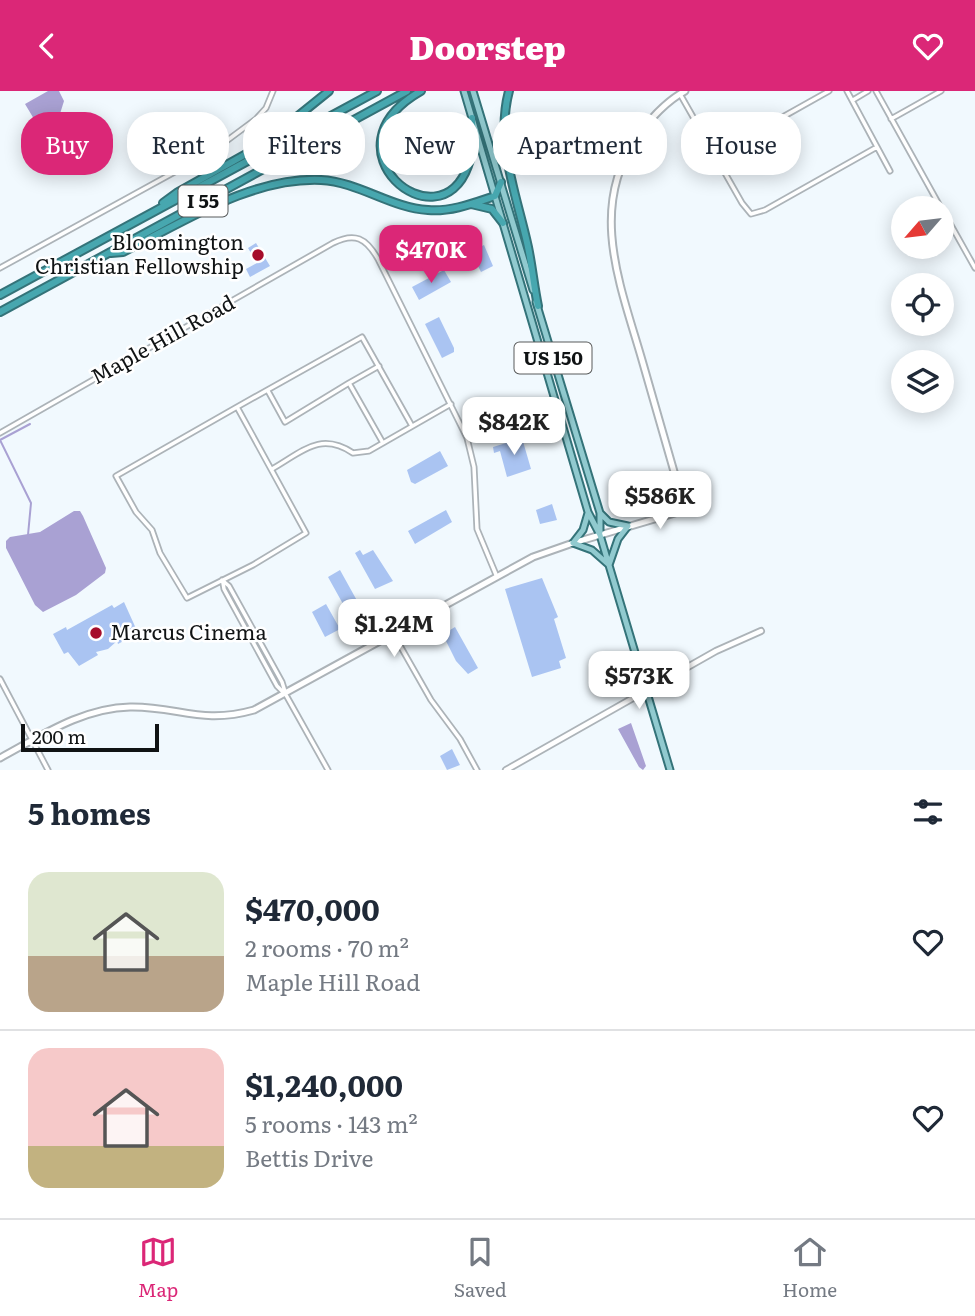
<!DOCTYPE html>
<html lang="en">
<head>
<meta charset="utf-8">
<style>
  :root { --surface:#fff; --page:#f2f2f3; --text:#1f2937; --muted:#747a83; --line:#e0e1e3; --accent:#db2777 }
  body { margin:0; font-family:Literata,serif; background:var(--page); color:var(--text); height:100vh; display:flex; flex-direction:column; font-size:26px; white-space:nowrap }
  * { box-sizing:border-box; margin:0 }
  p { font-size:23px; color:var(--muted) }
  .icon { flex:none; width:38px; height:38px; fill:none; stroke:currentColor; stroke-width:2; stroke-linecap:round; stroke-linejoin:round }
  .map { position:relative; height:679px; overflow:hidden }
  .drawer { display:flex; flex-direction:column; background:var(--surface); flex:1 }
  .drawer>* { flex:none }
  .hud { position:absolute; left:21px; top:21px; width:934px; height:63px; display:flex; gap:14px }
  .needle { width:46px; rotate:242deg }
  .fabs { position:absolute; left:891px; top:105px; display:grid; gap:14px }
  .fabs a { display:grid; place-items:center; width:63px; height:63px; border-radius:50%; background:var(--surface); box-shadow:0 4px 18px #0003; font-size:35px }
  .scale { position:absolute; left:21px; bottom:18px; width:138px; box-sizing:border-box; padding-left:7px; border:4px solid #101314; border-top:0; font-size:19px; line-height:24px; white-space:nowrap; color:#101314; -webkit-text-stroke:5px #fff; paint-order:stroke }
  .price { position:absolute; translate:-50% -60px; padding:0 16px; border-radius:14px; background:#fff; color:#222; font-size:23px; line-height:46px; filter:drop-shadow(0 2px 4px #0008) }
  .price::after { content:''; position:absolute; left:50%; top:42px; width:21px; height:16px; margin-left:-10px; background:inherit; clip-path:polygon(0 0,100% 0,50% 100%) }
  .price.on { background:var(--accent); color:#fff }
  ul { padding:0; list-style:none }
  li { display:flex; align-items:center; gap:21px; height:175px; padding:0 28px }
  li+li { border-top:2px solid var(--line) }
  li span { display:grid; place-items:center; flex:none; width:196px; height:140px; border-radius:21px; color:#555 }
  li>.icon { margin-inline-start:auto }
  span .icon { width:84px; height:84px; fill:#fffc; stroke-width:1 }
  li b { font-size:30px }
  h2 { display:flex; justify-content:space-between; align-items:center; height:84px; padding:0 28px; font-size:30px }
  .chip { padding:0 24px; border-radius:28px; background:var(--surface); box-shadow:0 4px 18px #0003; font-size:24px; line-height:63px }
  .chip.on { background:var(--accent); color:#fff }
  header { display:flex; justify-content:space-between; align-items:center; height:91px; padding:0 28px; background:var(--accent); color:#fff; font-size:32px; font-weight:800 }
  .tabs { display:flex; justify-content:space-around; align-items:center; height:98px; border-top:2px solid var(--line); background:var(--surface); font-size:19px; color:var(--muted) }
  .tabs a { display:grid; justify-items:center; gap:4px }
  .tabs .on { color:var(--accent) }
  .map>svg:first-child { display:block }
  .water { fill:#a9a1d3 }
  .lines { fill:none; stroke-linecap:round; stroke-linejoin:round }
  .stream { stroke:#a9a1d3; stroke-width:2 }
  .building { fill:#aac4f2 }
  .minor-casing { stroke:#acb3b8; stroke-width:7 }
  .tertiary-casing { stroke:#acb3b8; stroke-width:8 }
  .secondary-casing { stroke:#acb3b8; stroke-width:9 }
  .primary-casing { stroke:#347379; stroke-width:9 }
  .motorway-casing { stroke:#347379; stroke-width:10 }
  .minor { stroke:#fff; stroke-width:3.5 }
  .tertiary { stroke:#fff; stroke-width:4.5 }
  .secondary { stroke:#fff; stroke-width:5 }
  .primary { stroke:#91cacf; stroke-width:5 }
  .motorway { stroke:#47a7af; stroke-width:6 }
  .poi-dot { fill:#a60d2b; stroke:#fff; stroke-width:2.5 }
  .labels { text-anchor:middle; stroke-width:5; stroke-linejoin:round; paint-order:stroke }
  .shield { fill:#fff; stroke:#585a5a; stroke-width:2 }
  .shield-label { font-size:19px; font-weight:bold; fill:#101314 }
  .poi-label { font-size:21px; fill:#101314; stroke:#fff; text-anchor:end }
  .street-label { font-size:21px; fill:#101314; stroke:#fff }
</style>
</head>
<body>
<header><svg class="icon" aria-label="back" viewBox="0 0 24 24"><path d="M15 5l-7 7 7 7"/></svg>Doorstep<svg class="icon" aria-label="heart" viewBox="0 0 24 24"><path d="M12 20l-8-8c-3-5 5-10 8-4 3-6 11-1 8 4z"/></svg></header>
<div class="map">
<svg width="975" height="679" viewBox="0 0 975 679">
  <rect width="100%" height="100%" fill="#f1f9fe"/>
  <path class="water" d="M48,0H59L64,10L59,26L40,38L25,13Z
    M74,420H80L83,425L106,477L105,482L76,504L43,521L35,514L6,457V450L10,446L40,441Z
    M631,632L646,675L643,679L639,676L618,638Z"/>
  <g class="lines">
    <path class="stream" d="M48,32L58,49
      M0,349L31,412L28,444
      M0,349L30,333"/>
  </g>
  <path class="building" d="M256,152L270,175L250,186L246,178L257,172L248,157Z
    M484,154L493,175L481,181L473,165L481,161L478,157Z
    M444,179L451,191L419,209L412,196Z
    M439,226L454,257V261L442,267L425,233Z
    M522,347L531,378L507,386L500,360L494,362L493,356Z
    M440,360L448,375L415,393L411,391L407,379Z
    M552,413L557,429L540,433L536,419Z
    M446,419L452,431L415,453L408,440Z
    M360,459L363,464L373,459L393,490L375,498L355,462Z
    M340,479L365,524L353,531L328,486Z
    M542,487L558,526L554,528L566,567L559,570L561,577L532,586L505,498Z
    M124,511L138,542L118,553L117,550L108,558L96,561L98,564L79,575L68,561L64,563L53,543L66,536L67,539L112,514L114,517Z
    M326,513L340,538L325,546L312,521Z
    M455,536L478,577L468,583L456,570L445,548V542Z
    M452,658L460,674L447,679L440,665Z"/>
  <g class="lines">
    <g class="minor-casing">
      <path id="minor" d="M847,0L890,80
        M876,0L941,117
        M680,3L742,112L751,123L765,119L877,56
        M853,9L868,0
        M891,28L941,0
        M715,64L829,0
        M942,118L975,177
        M0,177L213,60L256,28L266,17L273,0
        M349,292L379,275
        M268,300L285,331L349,292L383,352
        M237,316L306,442L253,474L187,507L160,462L152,439L136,421L116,385Z
        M237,316L362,246L412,335
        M0,342L333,152C355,141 366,147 378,168L467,347L474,376L477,438L497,486
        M272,378C302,361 320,340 353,362L369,360L451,313
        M222,489L229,495L282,591L286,604L328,679
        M223,492L224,498L277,595L285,603
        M394,544L431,609L460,648L477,679
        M0,588L48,679"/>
    </g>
    <g class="tertiary-casing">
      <path id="tertiary" d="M506,679L716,560L761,540"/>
    </g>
    <g class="secondary-casing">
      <path id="secondary" d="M685,419C671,369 656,319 642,269C621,196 588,118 636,48C649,29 665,11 685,0
        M0,667C41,645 82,617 130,616C178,615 201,634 254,619L533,466L573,452L702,414"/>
    </g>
    <g class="primary-casing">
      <path id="primary" d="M464,0L588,421L600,444L670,679
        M473,0L533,199
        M536,211L600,422V441
        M588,422L583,439L573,452L592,459L609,474
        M600,422L609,431L628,435L618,448L609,474"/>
    </g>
    <g class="motorway-casing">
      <path id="motorway" d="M421,0C319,58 439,156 468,75C474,60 472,43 472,27
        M509,0C495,52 517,105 528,156C532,175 534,196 538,215
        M163,112L178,101L262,54L329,0
        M471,113L492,118L503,132
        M111,162L123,161C184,131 251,86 321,89C359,91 391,117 428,119C451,121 474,112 495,105L501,91
        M0,204L377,0
        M0,221L407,0"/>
    </g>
    <use href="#minor" class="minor"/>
    <use href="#tertiary" class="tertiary"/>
    <use href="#secondary" class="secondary"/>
    <use href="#primary" class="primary"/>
    <use href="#motorway" class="motorway"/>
  </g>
  <g class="poi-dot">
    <circle cx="258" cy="164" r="7"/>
    <circle cx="96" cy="542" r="7"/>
  </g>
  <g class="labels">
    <g class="shield">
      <rect x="178.5" y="94.5" width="49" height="31" rx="5"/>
      <rect x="514.5" y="251.5" width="77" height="31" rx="5"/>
    </g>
    <g class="shield-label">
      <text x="203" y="117">I 55</text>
      <text x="553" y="274">US 150</text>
    </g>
    <g class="poi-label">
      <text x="244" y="159">Bloomington<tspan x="244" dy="24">Christian Fellowship</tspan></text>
      <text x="110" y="549" text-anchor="start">Marcus Cinema</text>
    </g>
    <g class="street-label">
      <text transform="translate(163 249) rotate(-29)" y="7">Maple Hill Road</text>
    </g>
  </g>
</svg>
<div class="fabs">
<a><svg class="needle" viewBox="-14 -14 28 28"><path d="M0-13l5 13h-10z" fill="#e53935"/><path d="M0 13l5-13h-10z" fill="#747a83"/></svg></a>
<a><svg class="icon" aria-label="locate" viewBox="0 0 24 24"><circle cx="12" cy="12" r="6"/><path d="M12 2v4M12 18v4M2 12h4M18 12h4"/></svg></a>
<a><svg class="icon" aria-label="layers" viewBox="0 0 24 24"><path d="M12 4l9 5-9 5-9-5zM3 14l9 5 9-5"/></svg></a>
</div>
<div class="scale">200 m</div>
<b class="price on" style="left:431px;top:194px">$470K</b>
<b class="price" style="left:514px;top:366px">$842K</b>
<b class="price" style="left:660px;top:440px">$586K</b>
<b class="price" style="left:394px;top:568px">$1.24M</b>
<b class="price" style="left:639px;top:620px">$573K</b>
<div class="hud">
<a class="chip on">Buy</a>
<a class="chip">Rent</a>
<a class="chip">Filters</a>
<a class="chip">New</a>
<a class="chip">Apartment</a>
<a class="chip">House</a>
</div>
</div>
<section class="drawer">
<h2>5 homes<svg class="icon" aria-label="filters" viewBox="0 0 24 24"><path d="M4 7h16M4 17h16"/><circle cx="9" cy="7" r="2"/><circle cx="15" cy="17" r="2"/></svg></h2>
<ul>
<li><span style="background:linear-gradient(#dfe7d0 60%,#b9a48a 0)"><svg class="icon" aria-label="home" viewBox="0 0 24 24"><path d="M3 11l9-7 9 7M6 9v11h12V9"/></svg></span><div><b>$470,000</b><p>2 rooms · 70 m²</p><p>Maple Hill Road</p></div><svg class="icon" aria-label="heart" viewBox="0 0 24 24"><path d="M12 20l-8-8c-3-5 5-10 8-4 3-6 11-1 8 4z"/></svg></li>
<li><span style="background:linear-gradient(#f6c9c9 70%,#c2b280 0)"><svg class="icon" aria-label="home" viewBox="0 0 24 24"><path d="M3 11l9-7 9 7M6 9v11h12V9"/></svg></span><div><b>$1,240,000</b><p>5 rooms · 143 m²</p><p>Bettis Drive</p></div><svg class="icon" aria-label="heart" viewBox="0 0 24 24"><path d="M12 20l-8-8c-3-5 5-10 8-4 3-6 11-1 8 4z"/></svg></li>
</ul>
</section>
<nav class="tabs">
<a class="on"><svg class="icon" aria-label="map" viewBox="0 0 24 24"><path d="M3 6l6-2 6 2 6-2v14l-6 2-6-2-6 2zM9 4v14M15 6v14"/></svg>Map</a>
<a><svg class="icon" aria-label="saved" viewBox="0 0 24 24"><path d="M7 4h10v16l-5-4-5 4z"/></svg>Saved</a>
<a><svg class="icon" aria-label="home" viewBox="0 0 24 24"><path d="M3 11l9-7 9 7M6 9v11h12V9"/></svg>Home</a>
</nav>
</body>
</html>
